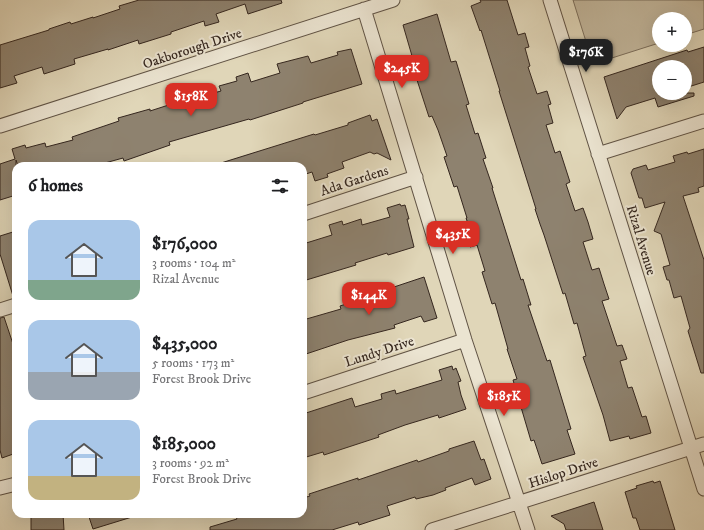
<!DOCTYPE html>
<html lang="en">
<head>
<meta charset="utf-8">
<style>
  :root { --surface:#fff; --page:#f2f2f2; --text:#202124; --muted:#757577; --accent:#d93025 }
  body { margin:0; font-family:"IM FELL DW Pica",serif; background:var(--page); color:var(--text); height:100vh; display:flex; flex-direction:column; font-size:15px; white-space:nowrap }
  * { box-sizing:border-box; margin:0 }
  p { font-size:13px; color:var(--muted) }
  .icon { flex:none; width:22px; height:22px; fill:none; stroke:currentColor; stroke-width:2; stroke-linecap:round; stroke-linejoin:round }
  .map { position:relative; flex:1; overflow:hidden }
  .sheet { position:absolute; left:12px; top:162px; width:295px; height:356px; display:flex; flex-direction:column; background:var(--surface); border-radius:12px; box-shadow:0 4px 16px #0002 }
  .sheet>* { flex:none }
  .controls { position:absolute; left:652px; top:12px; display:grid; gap:8px }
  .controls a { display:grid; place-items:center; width:40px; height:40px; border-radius:50%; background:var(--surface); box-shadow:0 4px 16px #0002; font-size:20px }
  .price { position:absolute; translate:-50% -34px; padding:0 9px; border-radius:8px; background:var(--accent); color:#fff; font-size:13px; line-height:26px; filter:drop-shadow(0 1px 2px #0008) }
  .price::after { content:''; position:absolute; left:50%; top:24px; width:12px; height:9px; margin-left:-6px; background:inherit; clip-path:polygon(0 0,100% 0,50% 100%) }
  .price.selected { background:#222; color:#fff }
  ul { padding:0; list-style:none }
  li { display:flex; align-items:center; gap:12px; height:100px; padding:0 16px }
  li span { display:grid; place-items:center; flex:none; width:112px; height:80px; border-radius:12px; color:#555 }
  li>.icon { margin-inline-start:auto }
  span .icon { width:48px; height:48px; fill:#fffc; stroke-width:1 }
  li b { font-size:17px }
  h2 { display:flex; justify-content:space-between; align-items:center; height:48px; padding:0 16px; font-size:17px }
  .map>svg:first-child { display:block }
  .green { fill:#c3b89e; stroke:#7c705e }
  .building { fill:#8e826f; stroke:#35271f }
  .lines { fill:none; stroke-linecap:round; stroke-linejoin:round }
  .street-casing { stroke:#605345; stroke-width:15 }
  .street { stroke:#ebe4d1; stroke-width:13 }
  .labels { text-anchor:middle; stroke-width:4; stroke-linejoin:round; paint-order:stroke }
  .street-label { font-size:14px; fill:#35271f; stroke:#ebe4d1 }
</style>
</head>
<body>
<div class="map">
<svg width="704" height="530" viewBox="0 0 704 530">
  <rect width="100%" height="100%" fill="#e0d6b8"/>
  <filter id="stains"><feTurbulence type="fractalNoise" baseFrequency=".005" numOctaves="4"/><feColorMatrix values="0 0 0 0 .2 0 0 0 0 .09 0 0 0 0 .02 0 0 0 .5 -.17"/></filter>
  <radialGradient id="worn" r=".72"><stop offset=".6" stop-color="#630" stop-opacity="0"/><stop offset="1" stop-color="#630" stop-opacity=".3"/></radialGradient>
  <path class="green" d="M573,0H704V29L685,35V19H659V43L593,64Z"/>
  <path class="building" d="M139,0H281L282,3L248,14L245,4L216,14L219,22L205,26L204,21L171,32V34L139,44L138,40L108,50V49L74,59L75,64L44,74L42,67L14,76L17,83L0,88V45L49,30V29L70,22L71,24L93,17V18L120,9L119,6Z
    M480,0H507L518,35L525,33L529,47L525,48L530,66L528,67L537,94L547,91L551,104L548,105L553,123L546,125L555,153L560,151L570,182L566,184L575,211L583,208L588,222L593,239L583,242L592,270L599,268L604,284L609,299L602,301L617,346L622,345L627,359L620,361L628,388L632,387L642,417L646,416L651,433L630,439L629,436L610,441L603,415L583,357L586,356L577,323L574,324L565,293L563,294L544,235L540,224L535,209H536L499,91H500L481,30L480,31L471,6L481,2Z
    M437,14L451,62L456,61L469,104L466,105L475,134L478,133L486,158L483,159L493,188H492L521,280L523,279L531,305H528L547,361L550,360L571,429L567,430L575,454L542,464L534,440L531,441L513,380L517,379L507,349H508L495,303L492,304L482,272L485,271L477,245L470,247L465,233L471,232L466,218H467L457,186L454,187L444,157L447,156L438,130L432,116L429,117L417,80H419L403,25Z
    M704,47V82L685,88V67H659V93H694V96L658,107L655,98L626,107L617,119L604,77L687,50L688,52Z
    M351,49L362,84L303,102V103L250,120L249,119L169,142L170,145L124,161L123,158L94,166H18L16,160V195L0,200V164L15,159L12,149L25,145L26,148L45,143L46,147L73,140L72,137L119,121L118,118L150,109V111L181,101V102L221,91L219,86L237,81L236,77L248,73L251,82L280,73L277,64L308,56L311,63L338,55L337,52Z
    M370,115L372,121L377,119L391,160L377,153L374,154L370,152L342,162L344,168L327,174L328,177L315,181L312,172L303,175V166H221V163L314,134L315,135L348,125V123Z
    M704,149V186L698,188L699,192L683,196L704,260V373H701L688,331L690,328L681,296L674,298L669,280H667L663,267L670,265L661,234L654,231L665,202L645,208L642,198H639L631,173L633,169L646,165L648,170L675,162L673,156L687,152L688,154Z
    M400,204L401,206L405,205L409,219H407L414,247L388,255L387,253L355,263L356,265L303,281V244L332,235L329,225L342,221L343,225L361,219L362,225L390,217L387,208Z
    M16,231V295L13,296L0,254V236Z
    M424,277L437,318L424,322L421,316L394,325L395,328L348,340L303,355V320L341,309L340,306L371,296L370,295Z
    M4,317L16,353V453L2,458L0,450V318Z
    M452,366L453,370L456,368L461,381L458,382L461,395L466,409L439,418L438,415L405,425L378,435L379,437L324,455L323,452L303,458V414L352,398L355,407L382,399L381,394L395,390L396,394L432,383L442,380L439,370Z
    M474,441L481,460L484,459L491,479L475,485L472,478L445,488L446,490L433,495L416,499L415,497L387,506L390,515L371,521L359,525L358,522L332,530H210V527L237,519L236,517L245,514H303V498L310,496L309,494L358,478V480L417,460L418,462L449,451V449Z
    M653,481L654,483L660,481L675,530H640L636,518H633L625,492L637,488L636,486Z
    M594,502L603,530H566L564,524L551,516Z
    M31,514H63L64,530H31Z
    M88,514H131L132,517L93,529Z"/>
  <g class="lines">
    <g class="street-casing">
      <path id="street" d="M550,0L704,489
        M364,9L465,340L528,530
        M0,126L393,0
        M598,154L704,121
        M303,214L416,177
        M0,310L16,305
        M303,393L465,340
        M0,488L16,484
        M432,530L704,444"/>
    </g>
    <use href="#street" class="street"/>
  </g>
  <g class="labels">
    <g class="street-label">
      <text transform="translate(192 48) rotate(-18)" y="5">Oakborough Drive</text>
      <text transform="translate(354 180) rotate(-18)" y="5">Ada Gardens</text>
      <text transform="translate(642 240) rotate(73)" y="5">Rizal Avenue</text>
      <text transform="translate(379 351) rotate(-18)" y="5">Lundy Drive</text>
      <text transform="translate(563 472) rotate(-18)" y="5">Hislop Drive</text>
    </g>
  </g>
  <rect width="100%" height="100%" filter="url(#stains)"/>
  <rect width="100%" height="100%" fill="url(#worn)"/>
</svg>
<div class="controls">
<a>+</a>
<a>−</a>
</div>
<b class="price selected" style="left:586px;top:73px">$176K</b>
<b class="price" style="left:402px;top:89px">$245K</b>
<b class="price" style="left:191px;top:117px">$158K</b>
<b class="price" style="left:453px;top:255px">$435K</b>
<b class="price" style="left:369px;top:316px">$144K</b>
<b class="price" style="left:504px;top:417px">$185K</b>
<section class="sheet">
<h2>6 homes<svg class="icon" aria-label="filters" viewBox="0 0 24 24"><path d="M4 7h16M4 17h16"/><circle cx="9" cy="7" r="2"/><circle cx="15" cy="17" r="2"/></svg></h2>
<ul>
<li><span style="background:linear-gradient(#a9c7e8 75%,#7fa58c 0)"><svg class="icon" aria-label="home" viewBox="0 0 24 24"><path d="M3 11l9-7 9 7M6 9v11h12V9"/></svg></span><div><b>$176,000</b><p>3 rooms · 104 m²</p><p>Rizal Avenue</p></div></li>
<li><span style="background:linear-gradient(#a9c7e8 65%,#9aa5b1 0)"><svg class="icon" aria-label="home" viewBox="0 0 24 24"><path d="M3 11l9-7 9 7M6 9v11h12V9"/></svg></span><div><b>$435,000</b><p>5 rooms · 173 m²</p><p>Forest Brook Drive</p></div></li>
<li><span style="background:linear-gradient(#a9c7e8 70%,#c2b280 0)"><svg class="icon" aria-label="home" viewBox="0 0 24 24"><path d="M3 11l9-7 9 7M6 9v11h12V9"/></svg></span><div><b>$185,000</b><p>3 rooms · 92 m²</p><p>Forest Brook Drive</p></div></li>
</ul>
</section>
</div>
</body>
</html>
